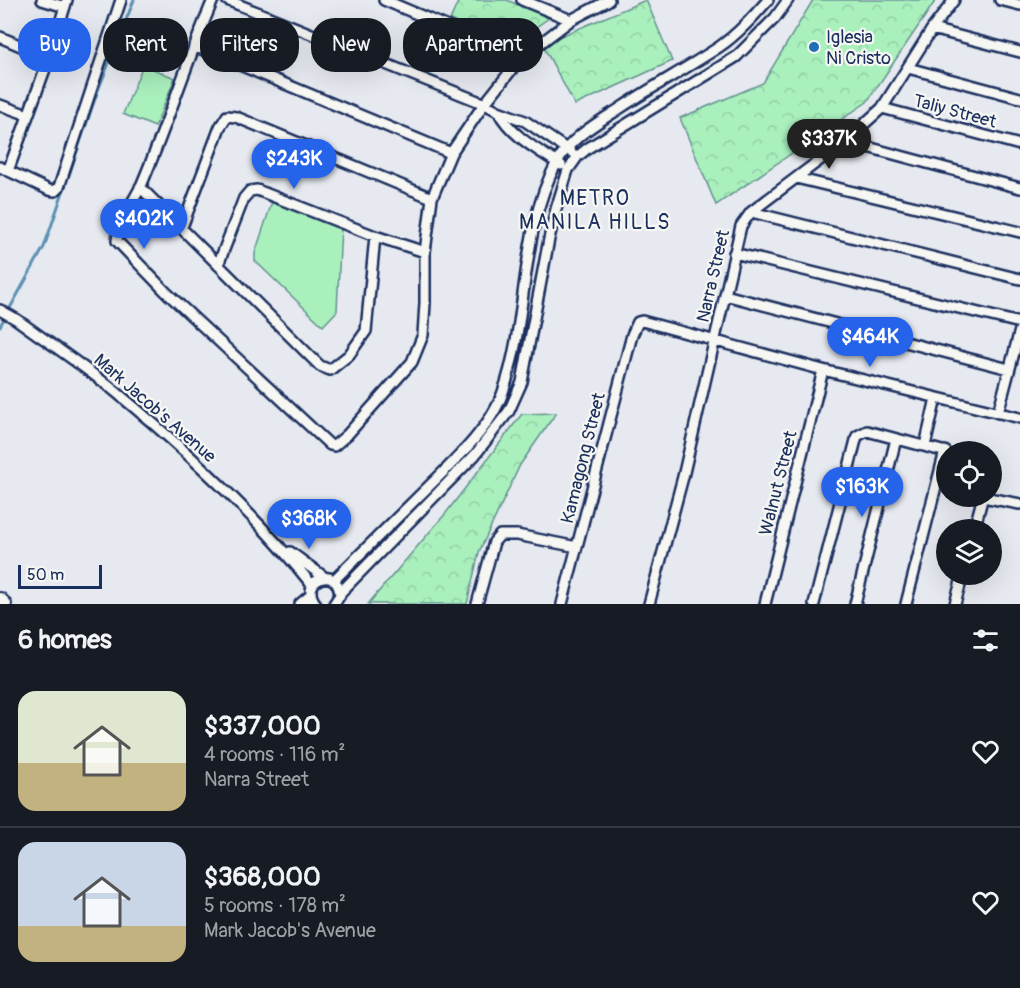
<!DOCTYPE html>
<html lang="en">
<head>
<meta charset="utf-8">
<style>
  :root { --surface:#171b24; --page:#242831; --text:#f1f3f6; --muted:#9ea1a6; --line:#363941; --accent:#2563eb }
  body { margin:0; font-family:Pangolin,sans-serif; background:var(--page); color:var(--text); height:100vh; display:flex; flex-direction:column; font-size:22px; white-space:nowrap }
  * { box-sizing:border-box; margin:0 }
  p { font-size:20px; color:var(--muted) }
  .icon { flex:none; width:33px; height:33px; fill:none; stroke:currentColor; stroke-width:2; stroke-linecap:round; stroke-linejoin:round }
  .map { position:relative; height:604px; overflow:hidden }
  .details { display:flex; flex-direction:column; background:var(--surface); flex:1 }
  .details>* { flex:none }
  .banner { position:absolute; left:18px; top:18px; width:600px; height:54px; display:flex; gap:12px }
  .controls { position:absolute; left:936px; top:441px; display:grid; gap:12px }
  .controls a { display:grid; place-items:center; width:66px; height:66px; border-radius:50%; background:var(--surface); box-shadow:0 6px 24px #0002; font-size:30px }
  .scale { position:absolute; left:18px; bottom:15px; width:84px; box-sizing:border-box; padding-left:6px; border:3px solid #1b2f5e; border-top:0; font-size:16px; line-height:21px; white-space:nowrap; color:#1b2f5e; -webkit-text-stroke:4px #f6f6f2; paint-order:stroke }
  .price { position:absolute; translate:-50% -51px; padding:0 14px; border-radius:21px; background:var(--accent); color:#fff; font-size:20px; line-height:39px; filter:drop-shadow(0 2px 3px #0008) }
  .price::after { content:''; position:absolute; left:50%; top:36px; width:18px; height:14px; margin-left:-9px; background:inherit; clip-path:polygon(0 0,100% 0,50% 100%) }
  .price.current { background:#222; color:#fff }
  ul { padding:0; list-style:none }
  li { display:flex; align-items:center; gap:18px; height:150px; padding:0 18px }
  li+li { border-top:2px solid var(--line) }
  li span { display:grid; place-items:center; flex:none; width:168px; height:120px; border-radius:18px; color:#555 }
  li>.icon { margin-inline-start:auto }
  span .icon { width:72px; height:72px; fill:#fffc; stroke-width:1 }
  li b { font-size:26px }
  h2 { display:flex; justify-content:space-between; align-items:center; height:72px; padding:0 18px; font-size:26px }
  .pill { padding:0 21px; border-radius:24px; background:var(--surface); box-shadow:0 6px 24px #0002; font-size:21px; line-height:54px }
  .pill.current { background:var(--accent); color:#fff }
  .map>svg:first-child { display:block }
  .forest { fill:url(#forest-crowns); stroke:#62908e; stroke-width:1.5 }
  .green { fill:#a9f0bd; stroke:#62908e; stroke-width:1.5 }
  .lines { fill:none; stroke-linecap:round; stroke-linejoin:round }
  .stream { stroke:#5d91b2; stroke-width:3 }
  .minor-casing { stroke:#1b2f5e; stroke-width:14 }
  .secondary-casing { stroke:#1b2f5e; stroke-width:16 }
  .minor { stroke:#f6f6f2; stroke-width:9 }
  .secondary { stroke:#f6f6f2; stroke-width:12 }
  .poi-dot { fill:#1f6fb2; stroke:#f6f6f2; stroke-width:2 }
  .labels { text-anchor:middle; stroke-width:4.5; stroke-linejoin:round; paint-order:stroke }
  .poi-label { font-size:18px; fill:#1b2f5e; stroke:#f6f6f2; text-anchor:start }
  .street-label { font-size:18px; fill:#1b2f5e; stroke:#f6f6f2 }
  .quarter-label { font-size:21px; letter-spacing:1.5px; fill:#1b2f5e; stroke:#f6f6f2 }
</style>
</head>
<body>
<div class="map">
<svg width="1020" height="604" viewBox="0 0 1020 604">
  <defs>
    <pattern id="forest-crowns" width="20" height="18" patternUnits="userSpaceOnUse" patternTransform="scale(1.5)"><rect width="20" height="18" fill="#a9f0bd"/><path d="M2 6a3 3 0 1 1 6 0M12 15a3 3 0 1 1 6 0" fill="none" stroke="#91cea5"/></pattern>
  </defs>
  <rect width="100%" height="100%" fill="#e6eaf0"/>
  <filter id="ink" filterUnits="userSpaceOnUse"><feTurbulence type="fractalNoise" baseFrequency=".0167" numOctaves="2"/><feDisplacementMap in="SourceGraphic" scale="12" xChannelSelector="R" yChannelSelector="G"/><feConvolveMatrix kernelMatrix="1 2 1 2 8 2 1 2 1" color-interpolation-filters="sRGB"/></filter>
  <g filter="url(#ink)">
    <path class="forest" d="M459,0H507L549,18L509,46L450,20Z
      M646,0L672,61L575,105L542,44Z
      M813,0H936L867,102L716,205L680,118L763,83Z
      M556,413L520,465L479,552L467,604H368L446,513L522,414Z"/>
    <path class="green" d="M143,65L175,78L155,127L123,114Z
      M272,202L341,227L337,311L323,326L255,261V253Z"/>
    <g class="lines">
      <path class="stream" d="M0,326L44,247L97,93L134,0"/>
      <g class="minor-casing">
        <path id="minor" d="M42,0L65,7
          M213,0C187,61 167,125 141,186C133,203 118,221 117,241L166,292L330,445L334,446L347,435L412,362L423,335L425,303V252L432,198L451,153L482,107L521,58L571,20L609,0
          M227,0L485,104L498,111L525,121L571,152
          M384,0L521,58
          M522,0L571,20
          M1000,0L1020,5
          M932,29L1020,52
          M0,37L49,58
          M194,46L451,153
          M908,68L1020,98
          M0,105L28,115
          M882,108L1020,145
          M498,111C511,136 538,150 561,165
          M845,141L1020,188
          M0,167L49,190L55,191L59,187L121,0
          M8,171L49,58L67,0
          M796,178L1020,232
          M140,187L320,366L330,370L349,355L366,331L375,236
          M751,212L1020,279
          M182,227L220,127L227,116L236,117L432,198
          M734,253L1020,323
          M218,265L244,198L250,191L257,190L375,236L425,252
          M725,295L1009,369
          M0,310L16,319C49,343 84,366 116,392C186,450 255,514 312,585
          M998,413L1020,330
          M925,446L936,398
          M983,497L1020,504
          M974,530L983,496
          M290,552L324,577
          M334,580C363,551 392,523 421,494C449,466 491,429 503,392C529,318 519,232 557,162C571,137 599,122 622,107C654,86 687,68 719,47C738,34 753,17 768,0
          M340,593L475,455L509,411L522,382L549,239L556,209L568,170L578,156L588,148L736,57L775,18L788,0
          M300,604L311,595
          M316,604C297,581 338,563 340,595L334,604
          M477,604L494,542L500,535H517L577,547
          M562,604L632,335L638,322L642,321L823,370L1020,418
          M649,604L683,477L741,226L751,212L845,141L882,108L932,29L954,0
          M765,604L823,370
          M814,604L857,436L867,431L946,452
          M855,604L896,439
          M906,604L945,451
          M955,604L963,574"/>
      </g>
      <g class="secondary-casing">
        <path id="secondary" d="M0,599L5,604"/>
      </g>
      <use href="#minor" class="minor"/>
      <use href="#secondary" class="secondary"/>
    </g>
  </g>
  <circle class="poi-dot" cx="814" cy="47" r="6"/>
  <g class="labels">
    <g class="poi-label">
      <text x="826" y="43">Iglesia<tspan x="826" dy="21">Ni Cristo</tspan></text>
    </g>
    <g class="street-label">
      <text transform="translate(955 111) rotate(15)" y="6">Taliy Street</text>
      <text transform="translate(713 276) rotate(-77)" y="6">Narra Street</text>
      <text transform="translate(155 408) rotate(41)" y="6">Mark Jacob's Avenue</text>
      <text transform="translate(583 458) rotate(-76)" y="6">Kamagong Street</text>
      <text transform="translate(778 483) rotate(-76)" y="6">Walnut Street</text>
    </g>
    <g class="quarter-label">
      <text x="595" y="205">METRO<tspan x="595" dy="24">MANILA HILLS</tspan></text>
    </g>
  </g>
</svg>
<div class="controls">
<a><svg class="icon" aria-label="locate" viewBox="0 0 24 24"><circle cx="12" cy="12" r="6"/><path d="M12 2v4M12 18v4M2 12h4M18 12h4"/></svg></a>
<a><svg class="icon" aria-label="layers" viewBox="0 0 24 24"><path d="M12 4l9 5-9 5-9-5zM3 14l9 5 9-5"/></svg></a>
</div>
<div class="scale">50 m</div>
<b class="price current" style="left:829px;top:170px">$337K</b>
<b class="price" style="left:294px;top:190px">$243K</b>
<b class="price" style="left:144px;top:250px">$402K</b>
<b class="price" style="left:870px;top:368px">$464K</b>
<b class="price" style="left:862px;top:518px">$163K</b>
<b class="price" style="left:309px;top:550px">$368K</b>
<div class="banner">
<a class="pill current">Buy</a>
<a class="pill">Rent</a>
<a class="pill">Filters</a>
<a class="pill">New</a>
<a class="pill">Apartment</a>
</div>
</div>
<section class="details">
<h2>6 homes<svg class="icon" aria-label="filters" viewBox="0 0 24 24"><path d="M4 7h16M4 17h16"/><circle cx="9" cy="7" r="2"/><circle cx="15" cy="17" r="2"/></svg></h2>
<ul>
<li><span style="background:linear-gradient(#dfe7d0 60%,#c2b280 0)"><svg class="icon" aria-label="home" viewBox="0 0 24 24"><path d="M3 11l9-7 9 7M6 9v11h12V9"/></svg></span><div><b>$337,000</b><p>4 rooms · 116 m²</p><p>Narra Street</p></div><svg class="icon" aria-label="heart" viewBox="0 0 24 24"><path d="M12 20l-8-8c-3-5 5-10 8-4 3-6 11-1 8 4z"/></svg></li>
<li><span style="background:linear-gradient(#c9d6e8 70%,#c2b280 0)"><svg class="icon" aria-label="home" viewBox="0 0 24 24"><path d="M3 11l9-7 9 7M6 9v11h12V9"/></svg></span><div><b>$368,000</b><p>5 rooms · 178 m²</p><p>Mark Jacob's Avenue</p></div><svg class="icon" aria-label="heart" viewBox="0 0 24 24"><path d="M12 20l-8-8c-3-5 5-10 8-4 3-6 11-1 8 4z"/></svg></li>
</ul>
</section>
</body>
</html>
